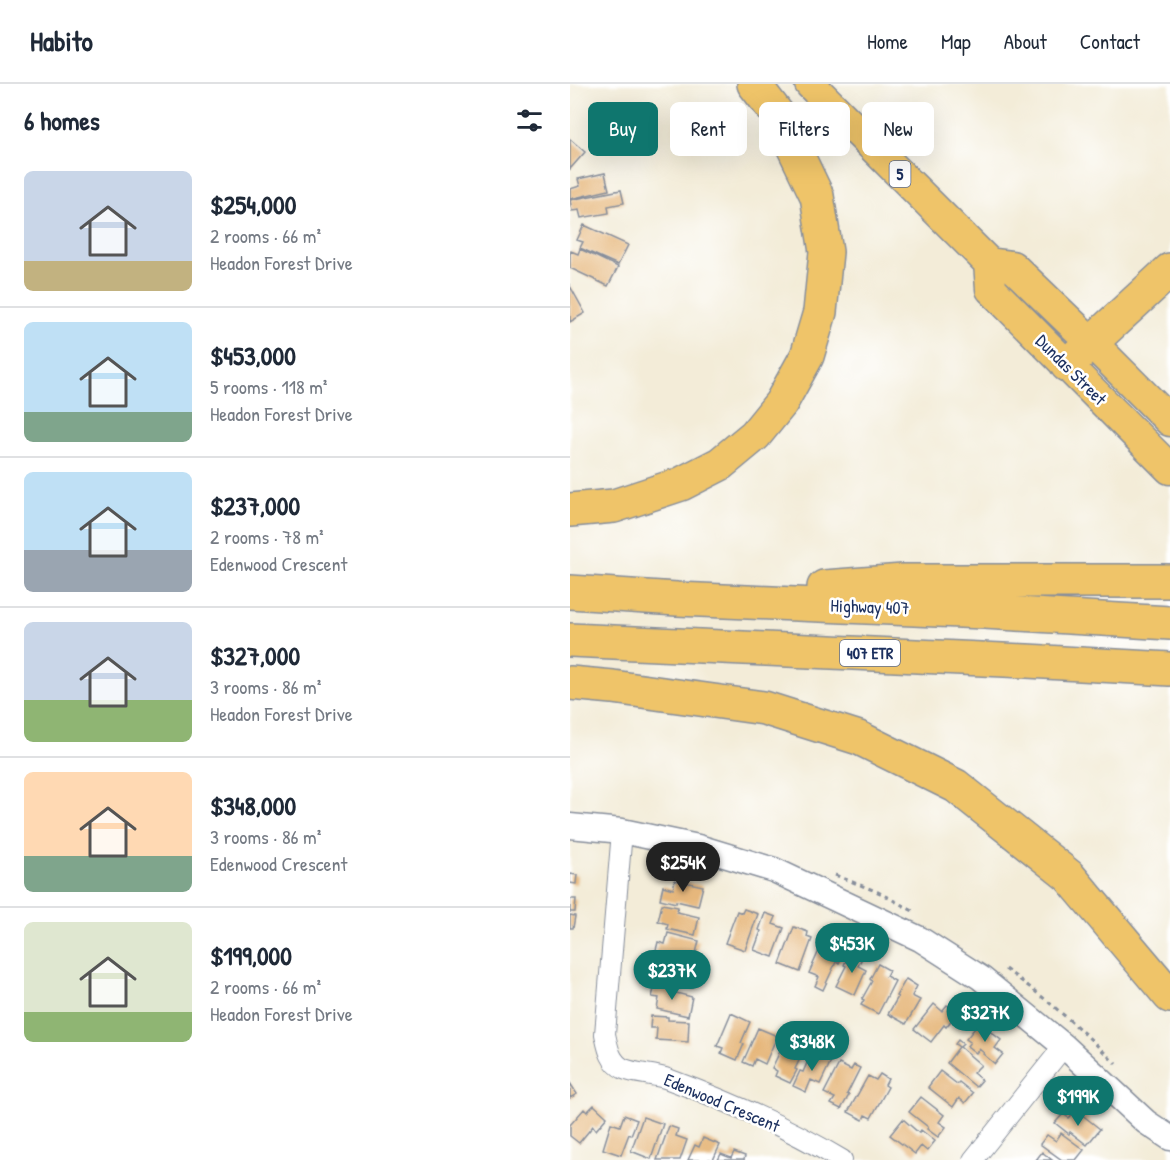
<!DOCTYPE html>
<html lang="en">
<head>
<meta charset="utf-8">
<style>
  :root { --surface:#fff; --page:#f6f6f7; --text:#1f2937; --muted:#747a83; --line:#e0e1e3; --accent:#0f766e }
  body { margin:0; font-family:"Patrick Hand",sans-serif; background:var(--page); color:var(--text); height:100vh; display:flex; flex-direction:column; font-size:22px; white-space:nowrap }
  * { box-sizing:border-box; margin:0 }
  p { font-size:20px; color:var(--muted) }
  .icon { flex:none; width:33px; height:33px; fill:none; stroke:currentColor; stroke-width:2; stroke-linecap:round; stroke-linejoin:round }
  .map { position:relative; flex:1; overflow:hidden }
  .details { display:flex; flex-direction:column; background:var(--surface); width:570px }
  .details>* { flex:none }
  .top-card { position:absolute; left:18px; top:18px; width:492px; height:54px; display:flex; gap:12px }
  .price { position:absolute; translate:-50% -51px; padding:0 14px; border-radius:21px; background:var(--accent); color:#fff; font-size:20px; line-height:39px; filter:drop-shadow(0 2px 3px #0008) }
  .price::after { content:''; position:absolute; left:50%; top:36px; width:18px; height:14px; margin-left:-9px; background:inherit; clip-path:polygon(0 0,100% 0,50% 100%) }
  .price.active { background:#222; color:#fff }
  ul { padding:0; list-style:none }
  li { display:flex; align-items:center; gap:18px; height:150px; padding:0 24px }
  li+li { border-top:2px solid var(--line) }
  li span { display:grid; place-items:center; flex:none; width:168px; height:120px; border-radius:9px; color:#555 }
  li>.icon { margin-inline-start:auto }
  span .icon { width:72px; height:72px; fill:#fffc; stroke-width:1 }
  li b { font-size:26px }
  h2 { display:flex; justify-content:space-between; align-items:center; height:72px; padding:0 24px; font-size:26px }
  .chip { padding:0 21px; border-radius:9px; background:var(--surface); box-shadow:0 6px 24px #0002; font-size:21px; line-height:54px }
  .chip.active { background:var(--accent); color:#fff }
  header { display:flex; align-items:center; gap:36px; box-sizing:border-box; height:84px; padding:0 30px; background:var(--surface); border-bottom:2px solid var(--line) }
  header strong { font-size:28px }
  nav { display:flex; gap:33px; margin-inline-start:auto; font-size:21px }
  main { display:flex; flex:1; min-height:0 }
  .map>svg:first-child { display:block }
  .building { fill:#e6b77c }
  .lines { fill:none; stroke-linecap:round; stroke-linejoin:round }
  .minor-casing { stroke:#878e9b; stroke-width:22 }
  .tertiary-casing { stroke:#878e9b; stroke-width:27 }
  .primary-casing { stroke:#878e9b; stroke-width:33 }
  .motorway-casing { stroke:#878e9b; stroke-width:36 }
  .path { stroke:#878e9b; stroke-width:3; stroke-dasharray:4.5 4.5; stroke-linecap:butt }
  .minor { stroke:#fff; stroke-width:20 }
  .tertiary { stroke:#fff; stroke-width:24 }
  .primary { stroke:#efc469; stroke-width:30 }
  .motorway { stroke:#efc469; stroke-width:33 }
  .labels { text-anchor:middle; stroke-width:5; stroke-linejoin:round; paint-order:stroke }
  .shield { fill:#fff; stroke:#5f6d8e; stroke-width:1.5 }
  .shield-label { font-size:16px; font-weight:bold; fill:#1b2f5e }
  .street-label { font-size:18px; fill:#1b2f5e; stroke:#fff }
</style>
</head>
<body>
<header>
<strong>Habito</strong>
<nav><a>Home</a><a>Map</a><a>About</a><a>Contact</a></nav>
</header>
<main>
<section class="details">
<h2>6 homes<svg class="icon" aria-label="filters" viewBox="0 0 24 24"><path d="M4 7h16M4 17h16"/><circle cx="9" cy="7" r="2"/><circle cx="15" cy="17" r="2"/></svg></h2>
<ul>
<li><span style="background:linear-gradient(#c9d6e8 75%,#c2b280 0)"><svg class="icon" aria-label="home" viewBox="0 0 24 24"><path d="M3 11l9-7 9 7M6 9v11h12V9"/></svg></span><div><b>$254,000</b><p>2 rooms · 66 m²</p><p>Headon Forest Drive</p></div></li>
<li><span style="background:linear-gradient(#bfe0f5 75%,#7fa58c 0)"><svg class="icon" aria-label="home" viewBox="0 0 24 24"><path d="M3 11l9-7 9 7M6 9v11h12V9"/></svg></span><div><b>$453,000</b><p>5 rooms · 118 m²</p><p>Headon Forest Drive</p></div></li>
<li><span style="background:linear-gradient(#bfe0f5 65%,#9aa5b1 0)"><svg class="icon" aria-label="home" viewBox="0 0 24 24"><path d="M3 11l9-7 9 7M6 9v11h12V9"/></svg></span><div><b>$237,000</b><p>2 rooms · 78 m²</p><p>Edenwood Crescent</p></div></li>
<li><span style="background:linear-gradient(#c9d6e8 65%,#8fb573 0)"><svg class="icon" aria-label="home" viewBox="0 0 24 24"><path d="M3 11l9-7 9 7M6 9v11h12V9"/></svg></span><div><b>$327,000</b><p>3 rooms · 86 m²</p><p>Headon Forest Drive</p></div></li>
<li><span style="background:linear-gradient(#ffd9b3 70%,#7fa58c 0)"><svg class="icon" aria-label="home" viewBox="0 0 24 24"><path d="M3 11l9-7 9 7M6 9v11h12V9"/></svg></span><div><b>$348,000</b><p>3 rooms · 86 m²</p><p>Edenwood Crescent</p></div></li>
<li><span style="background:linear-gradient(#dfe7d0 75%,#8fb573 0)"><svg class="icon" aria-label="home" viewBox="0 0 24 24"><path d="M3 11l9-7 9 7M6 9v11h12V9"/></svg></span><div><b>$199,000</b><p>2 rooms · 66 m²</p><p>Headon Forest Drive</p></div></li>
</ul>
</section>
<div class="map">
<svg width="600" height="1076" viewBox="0 0 600 1076">
  <rect width="100%" height="100%" fill="#fff"/>
  <filter id="ink" filterUnits="userSpaceOnUse"><feTurbulence type="fractalNoise" baseFrequency=".0167" numOctaves="2"/><feDisplacementMap in="SourceGraphic" scale="12" xChannelSelector="R" yChannelSelector="G"/><feConvolveMatrix kernelMatrix="1 2 1 2 8 2 1 2 1" color-interpolation-filters="sRGB"/></filter>
  <filter id="wash" filterUnits="userSpaceOnUse"><feTurbulence type="fractalNoise" baseFrequency=".008" numOctaves="4" result="noise"/><feDisplacementMap in="SourceGraphic" scale="24" xChannelSelector="R" yChannelSelector="G"/><feGaussianBlur stdDeviation="1.35" result="paint"/><feColorMatrix in="noise" values="0 0 0 0 0 0 0 0 0 0 0 0 0 0 0 0 0 1.4 0 .05"/><feComposite in="paint" operator="in"/></filter>
  <g filter="url(#wash)">
    <rect width="100%" height="100%" fill="#f3ecd8"/>
    <g id="blocks">
      <path class="building" d="M0,55L15,68L0,85Z
        M35,89L39,106L0,115V105L10,102L8,95Z
        M51,106L54,119L38,122L39,129L11,134L9,126L2,127L0,116Z
        M14,141L58,161L48,181L10,164L13,158L7,156Z
        M10,165L48,183L38,202L0,184V170L1,167L8,170Z
        M0,202L15,229L0,238Z
        M0,790L7,791L6,800L0,799Z
        M105,796L133,802L128,822L106,817V819L90,815L93,802L103,805Z
        M0,815H6L5,828H0Z
        M92,820L108,823L107,828L129,833L125,851L97,845L98,840L88,837Z
        M174,825L188,830L175,866L155,859L167,827L172,829Z
        M195,829L206,833L203,840L214,844L203,873L184,866L191,847L189,846Z
        M0,831L5,832L3,844H0Z
        M224,843L238,848L237,853L242,855L230,888L210,880Z
        M98,849L129,857L124,877L100,871L99,873L85,870L88,858L95,860Z
        M266,859L276,864L269,879L266,878L253,906L245,902L249,893L239,889L252,860L263,865Z
        M281,866L293,872L288,882L296,886L285,911L266,902L276,882L274,881Z
        M100,878L126,884L122,904L84,896L86,885L98,887Z
        M308,880L319,886L316,892L325,897L308,930L291,921L294,916L292,915L302,897L300,895Z
        M336,895L347,902L342,912L350,916L336,940L318,930L328,913L326,912Z
        M85,901L102,905V908L122,913L118,932L87,925L89,914L82,913Z
        M364,920L372,927L377,921L387,929L376,943L374,941L361,958L344,945Z
        M161,929L180,938L171,959L174,960L167,976L151,969L153,964L147,962Z
        M81,932L98,933V936L119,937L118,958L86,956L87,944H80Z
        M409,939L431,956L425,964L433,970L425,980L413,970L414,969L409,965L406,969L397,962L400,958L396,955Z
        M188,944L207,952L195,980L185,975L182,982L173,978Z
        M217,953L236,962L225,985L227,986L220,999L205,992L207,987L202,984Z
        M388,956L393,960L390,963L411,981L403,989L412,996L406,1003L377,979L389,963L385,960Z
        M242,968L261,977L250,1000L241,996L236,1008L223,1002L230,987L233,988Z
        M269,980L281,986L284,981L290,984L277,1010L279,1011L271,1025L261,1020L265,1014L254,1009Z
        M370,987L387,1000L389,998L403,1009L395,1019L389,1014L383,1023L358,1003Z
        M310,990L318,995L315,1001L318,1003L301,1034L295,1031L293,1036L278,1028L298,992L306,996Z
        M0,999L7,1010L0,1014Z
        M351,1013L374,1031L369,1038L376,1043L368,1053L357,1045L358,1043L339,1028Z
        M24,1021L37,1033L26,1046L23,1042L9,1059L0,1052V1041L14,1025L17,1028Z
        M506,1026L530,1045L517,1061L500,1048L499,1050L485,1039L493,1030L499,1034Z
        M54,1031L67,1036L61,1051L59,1050L51,1071L33,1065L41,1039L50,1042Z
        M73,1033L93,1040L81,1075L61,1067Z
        M333,1035L349,1049L351,1046L365,1057L357,1067L351,1062L345,1070L320,1051Z
        M99,1042L108,1045L106,1052L117,1056L110,1076H87Z
        M491,1049L514,1066L506,1076H492L470,1060L477,1051L486,1057Z
        M133,1054L150,1061L143,1076L139,1075L138,1076H118L125,1061L129,1063Z
        M164,1068L175,1072L174,1076H148L151,1070L161,1074Z
        M472,1068L482,1076H466Z"/>
    </g>
  </g>
  <g filter="url(#ink)">
    <use href="#blocks" fill-opacity="0" stroke="#878e9b" stroke-width="1.5"/>
    <g class="lines">
      <g class="minor-casing">
        <path id="minor" d="M52,747L35,950C38,964 40,978 54,985C66,990 85,990 98,995C158,1017 217,1043 272,1076
          M403,1076L494,962"/>
      </g>
      <g class="tertiary-casing">
        <path id="tertiary" d="M0,742L52,747L128,763L204,786L350,855L411,894L494,962L576,1038L600,1054"/>
      </g>
      <g class="primary-casing">
        <path id="primary" d="M240,0L419,179L442,182L521,258L600,337
          M419,179L421,205L600,385"/>
      </g>
      <g class="motorway-casing">
        <path id="motorway" d="M497,281L600,186
          M0,426L44,422L111,400L150,380L185,351L211,319L237,272L250,228L256,168L247,112L208,31L184,0
          M254,503L333,497H600
          M0,508L107,515L414,528L600,539
          M0,556L457,577L600,585
          M0,599L43,603L194,624L289,654L386,702L499,792L600,912"/>
      </g>
      <path class="path" d="M265,791L308,808L343,827
        M435,885C475,913 511,945 546,980"/>
      <use href="#minor" class="minor"/>
      <use href="#tertiary" class="tertiary"/>
      <use href="#primary" class="primary"/>
      <use href="#motorway" class="motorway"/>
    </g>
  </g>
  <g class="labels">
    <g class="shield">
      <rect x="319.5" y="77" width="21" height="26" rx="4.5"/>
      <rect x="270" y="556" width="60" height="26" rx="4.5"/>
    </g>
    <g class="shield-label">
      <text x="330" y="96">5</text>
      <text x="300" y="575">407 ETR</text>
    </g>
    <g class="street-label">
      <text transform="translate(501 286) rotate(45)" y="6">Dundas Street</text>
      <text transform="translate(300 523) rotate(2)" y="6">Highway 407</text>
      <text transform="translate(152 1019) rotate(23)" y="6">Edenwood Crescent</text>
    </g>
  </g>
</svg>
<b class="price active" style="left:113px;top:809px">$254K</b>
<b class="price" style="left:282px;top:890px">$453K</b>
<b class="price" style="left:102px;top:917px">$237K</b>
<b class="price" style="left:415px;top:959px">$327K</b>
<b class="price" style="left:242px;top:988px">$348K</b>
<b class="price" style="left:508px;top:1043px">$199K</b>
<div class="top-card">
<a class="chip active">Buy</a>
<a class="chip">Rent</a>
<a class="chip">Filters</a>
<a class="chip">New</a>
</div>
</div>
</main>
</body>
</html>
